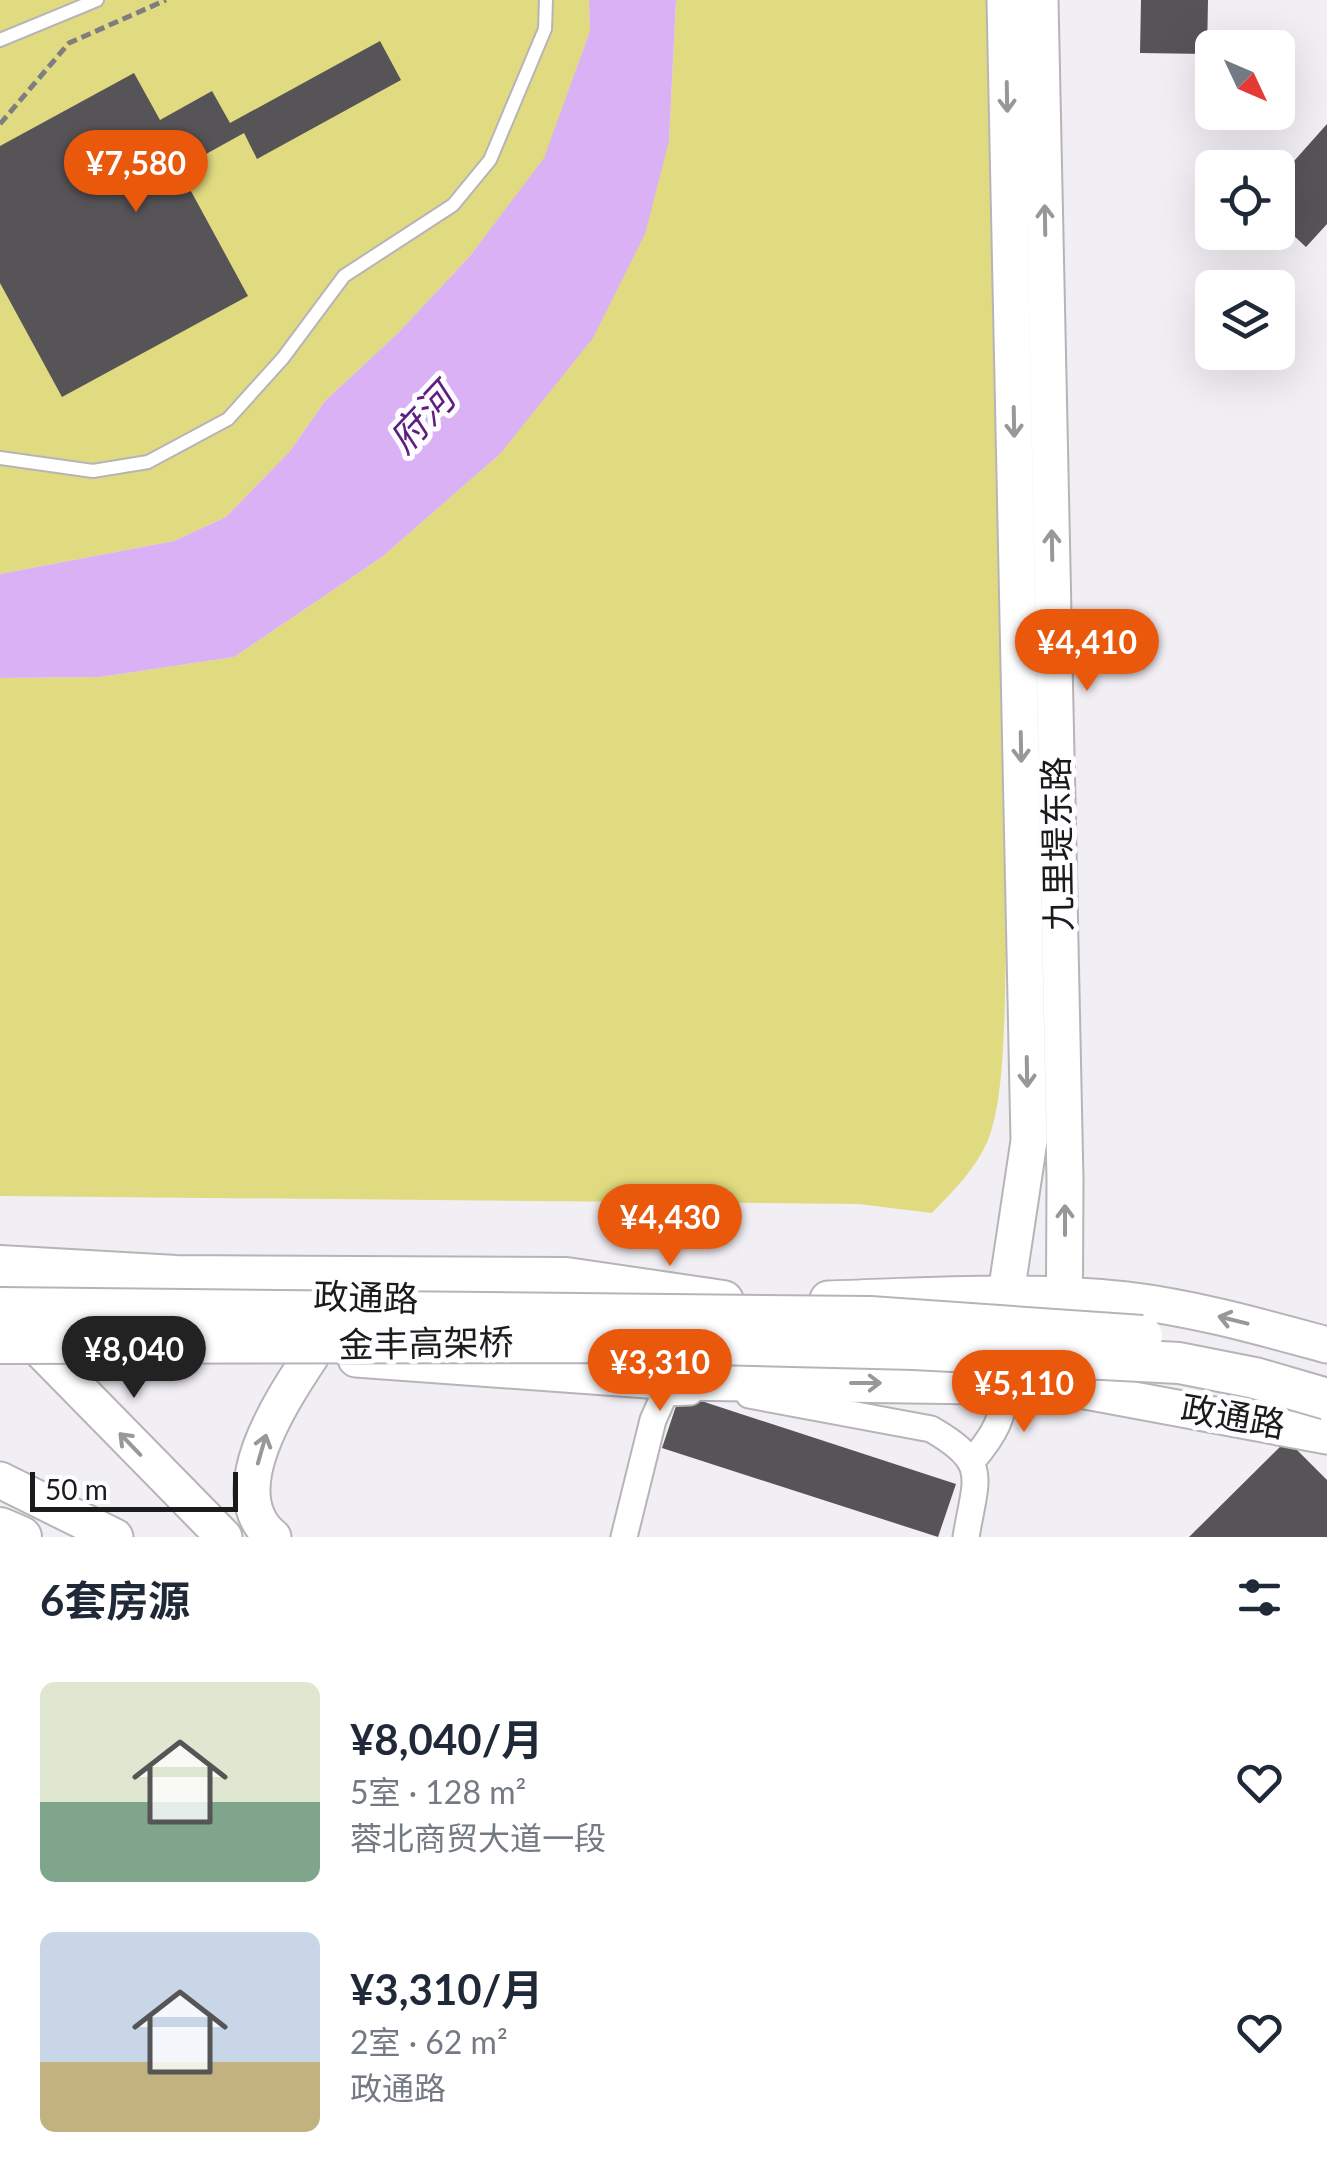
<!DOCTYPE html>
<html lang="zh">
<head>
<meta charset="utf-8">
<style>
  :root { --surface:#fff; --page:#f6f6f7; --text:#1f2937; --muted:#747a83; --accent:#ea580c }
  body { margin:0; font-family:Lato,"Noto Sans SC",sans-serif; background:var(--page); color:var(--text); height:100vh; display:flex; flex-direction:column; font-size:38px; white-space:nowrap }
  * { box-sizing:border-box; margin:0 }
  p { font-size:32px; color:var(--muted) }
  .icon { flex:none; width:55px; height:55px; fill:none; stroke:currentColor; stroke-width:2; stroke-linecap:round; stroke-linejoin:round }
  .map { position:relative; height:1537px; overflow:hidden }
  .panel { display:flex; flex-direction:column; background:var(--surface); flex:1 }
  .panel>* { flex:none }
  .needle { width:65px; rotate:134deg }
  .tools { position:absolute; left:1195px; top:30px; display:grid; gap:20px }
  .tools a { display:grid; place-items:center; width:100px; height:100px; border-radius:15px; background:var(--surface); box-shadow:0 10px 40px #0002; font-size:50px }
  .scale { position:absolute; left:30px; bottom:25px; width:208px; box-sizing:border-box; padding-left:10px; border:5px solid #1c1b1c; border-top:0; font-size:28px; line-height:35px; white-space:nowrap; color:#1c1b1c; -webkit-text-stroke:8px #fefdff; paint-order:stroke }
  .price { position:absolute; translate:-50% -85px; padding:0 22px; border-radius:35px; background:var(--accent); color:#fff; font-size:32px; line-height:65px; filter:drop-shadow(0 2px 5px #0008) }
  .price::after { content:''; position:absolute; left:50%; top:60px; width:30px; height:22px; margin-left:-15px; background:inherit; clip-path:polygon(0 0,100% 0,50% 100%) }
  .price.selected { background:#222; color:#fff }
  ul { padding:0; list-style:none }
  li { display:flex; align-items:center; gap:30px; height:250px; padding:0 40px }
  li span { display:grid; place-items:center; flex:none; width:280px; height:200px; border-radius:15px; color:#555 }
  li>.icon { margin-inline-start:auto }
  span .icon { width:120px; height:120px; fill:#fffc; stroke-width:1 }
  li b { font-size:42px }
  h2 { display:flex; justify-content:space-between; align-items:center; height:120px; padding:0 40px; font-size:42px }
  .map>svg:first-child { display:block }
  .green { fill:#e0da80 }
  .water { fill:#dab1f4 }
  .building { fill:#575458 }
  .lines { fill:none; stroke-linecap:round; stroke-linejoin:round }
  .service-casing { stroke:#b7b4b8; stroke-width:16 }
  .minor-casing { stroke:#b7b4b8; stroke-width:29 }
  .secondary-casing { stroke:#b7b4b8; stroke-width:39 }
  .trunk-casing { stroke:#b7b4b8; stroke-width:44 }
  .path { stroke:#7f7d80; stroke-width:5; stroke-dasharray:10 5; stroke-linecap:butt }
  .service { stroke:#fff; stroke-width:12 }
  .minor { stroke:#fff; stroke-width:25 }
  .secondary { stroke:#fff; stroke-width:35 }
  .trunk { stroke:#fff; stroke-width:40 }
  .trunk-bridge-casing { stroke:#b7b4b8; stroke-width:44; stroke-linecap:butt }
  .trunk-bridge { stroke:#fff; stroke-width:40 }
  .oneway { stroke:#999899 }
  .labels { text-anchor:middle; stroke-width:10; stroke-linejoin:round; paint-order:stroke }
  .street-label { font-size:35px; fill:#1c1b1c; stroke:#fefdff }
  .water-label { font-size:38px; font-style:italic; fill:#5e1e7e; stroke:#fefdff }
</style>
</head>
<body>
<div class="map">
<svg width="1327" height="1537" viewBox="0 0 1327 1537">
  <rect width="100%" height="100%" fill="#f2eff4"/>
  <path class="green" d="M0,0H589L590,31L545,158L470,256L398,333L325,401L290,451L226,517L174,541L0,574Z
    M676,0H991L1007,919C1004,975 1008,1092 988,1140C976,1169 953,1191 932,1213L858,1204L0,1196V678L100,677L234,657L382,557L500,454L669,141Z"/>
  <path class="water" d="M589,0H676L669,141L645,234L593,338L500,454L382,557L234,657L100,677L0,678V574L174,541L226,517L290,451L325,401L398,333L470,256L544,158L590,31Z"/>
  <path class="building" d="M1141,0H1208L1207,54L1140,53Z
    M380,41L401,80L257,159L244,133L179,169L248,296L62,397L0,283V146L134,73L160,120L212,91L230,123Z
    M1327,124V224L1306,247L1278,221V179Z
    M680,1394L956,1484L938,1537L662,1448Z
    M1287,1440L1327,1480V1537H1189Z"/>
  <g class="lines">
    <g class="service-casing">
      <path id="service" d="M0,40L97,0
        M0,458L93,471L148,462L228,419L283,358L344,276L453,205L490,160L545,29L546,0"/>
    </g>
    <g class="minor-casing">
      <path id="minor" d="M749,1395L931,1429C990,1463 976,1477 966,1537
        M973,1460C994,1435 1005,1417 1005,1384
        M624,1537L653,1420L665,1393L690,1392"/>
    </g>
    <g class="secondary-casing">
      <path id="secondary" d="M1005,0L1029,1141L1006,1294L1005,1384
        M1040,0L1065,1180L1064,1387
        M828,1299C927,1296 1027,1289 1126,1300C1194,1308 1261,1327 1327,1345
        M18,1327L224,1537
        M356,1359L675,1382L1064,1387L1327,1436
        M0,1480L115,1537
        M273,1537C219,1494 282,1400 311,1356"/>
    </g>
    <g class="trunk-casing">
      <path id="trunk" d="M0,1266L176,1276L566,1278L723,1301
        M0,1528L21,1537"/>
    </g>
    <path class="path" d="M0,124L69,43L166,0"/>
    <use href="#service" class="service"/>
    <use href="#minor" class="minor"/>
    <use href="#secondary" class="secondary"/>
    <use href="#trunk" class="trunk"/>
    <g class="trunk-bridge-casing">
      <path id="trunk-bridge" d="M0,1308L870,1317L1142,1336
        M0,1343L627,1342L914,1349L1179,1363L1255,1378L1327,1399"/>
    </g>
    <use href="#trunk-bridge" class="trunk-bridge"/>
  </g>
  <defs><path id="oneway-shaft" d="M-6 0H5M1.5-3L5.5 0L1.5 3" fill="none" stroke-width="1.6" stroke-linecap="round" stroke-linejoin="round" transform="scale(2.5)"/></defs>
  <g class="oneway">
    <use href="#oneway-shaft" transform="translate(1007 97) rotate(89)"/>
    <use href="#oneway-shaft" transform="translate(1045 220) rotate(-91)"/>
    <use href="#oneway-shaft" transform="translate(1014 422) rotate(89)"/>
    <use href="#oneway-shaft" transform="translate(1052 545) rotate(-91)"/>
    <use href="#oneway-shaft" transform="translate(1021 747) rotate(89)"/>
    <use href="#oneway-shaft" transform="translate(1027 1072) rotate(89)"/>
    <use href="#oneway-shaft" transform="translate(1065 1220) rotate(-90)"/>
    <use href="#oneway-shaft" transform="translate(1233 1320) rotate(-166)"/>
    <use href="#oneway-shaft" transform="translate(866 1383)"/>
    <use href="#oneway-shaft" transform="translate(130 1444) rotate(-134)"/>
    <use href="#oneway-shaft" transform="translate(262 1449) rotate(-74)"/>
  </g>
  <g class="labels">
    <g class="street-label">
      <text transform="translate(1058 844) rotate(-91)" y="12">九里堤东路</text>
      <text transform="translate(366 1298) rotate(2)" y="12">政通路</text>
      <text transform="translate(426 1344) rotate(-1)" y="12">金丰高架桥</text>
      <text transform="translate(1233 1417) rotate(10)" y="12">政通路</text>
    </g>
    <g class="water-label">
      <text transform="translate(422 419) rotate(-47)" y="13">府河</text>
    </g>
  </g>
</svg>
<div class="tools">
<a><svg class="needle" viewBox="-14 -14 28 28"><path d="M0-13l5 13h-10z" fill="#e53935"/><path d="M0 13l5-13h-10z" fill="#747a83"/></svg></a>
<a><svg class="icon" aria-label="locate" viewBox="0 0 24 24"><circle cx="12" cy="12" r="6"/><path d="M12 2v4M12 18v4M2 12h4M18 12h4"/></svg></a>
<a><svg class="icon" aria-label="layers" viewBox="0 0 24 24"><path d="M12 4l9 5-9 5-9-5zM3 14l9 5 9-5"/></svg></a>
</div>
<div class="scale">50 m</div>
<b class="price" style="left:136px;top:215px">¥7,580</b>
<b class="price" style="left:1087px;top:694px">¥4,410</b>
<b class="price" style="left:670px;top:1269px">¥4,430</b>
<b class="price selected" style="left:134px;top:1401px">¥8,040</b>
<b class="price" style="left:660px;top:1414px">¥3,310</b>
<b class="price" style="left:1024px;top:1435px">¥5,110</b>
</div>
<section class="panel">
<h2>6套房源<svg class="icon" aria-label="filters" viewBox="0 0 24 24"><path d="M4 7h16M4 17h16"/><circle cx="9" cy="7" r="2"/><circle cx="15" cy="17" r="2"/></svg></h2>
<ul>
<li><span style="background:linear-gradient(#dfe7d0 60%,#7fa58c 0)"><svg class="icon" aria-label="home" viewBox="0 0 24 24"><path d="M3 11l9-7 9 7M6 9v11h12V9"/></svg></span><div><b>¥8,040/月</b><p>5室 · 128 m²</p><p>蓉北商贸大道一段</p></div><svg class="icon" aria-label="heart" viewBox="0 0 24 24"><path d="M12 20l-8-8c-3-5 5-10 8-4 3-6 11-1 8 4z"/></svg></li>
<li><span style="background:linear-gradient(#c9d6e8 65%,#c2b280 0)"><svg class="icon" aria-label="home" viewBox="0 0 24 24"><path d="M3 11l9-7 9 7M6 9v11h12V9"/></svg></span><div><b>¥3,310/月</b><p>2室 · 62 m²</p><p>政通路</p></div><svg class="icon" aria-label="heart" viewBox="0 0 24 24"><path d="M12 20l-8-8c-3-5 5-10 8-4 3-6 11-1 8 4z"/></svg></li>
</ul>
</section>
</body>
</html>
